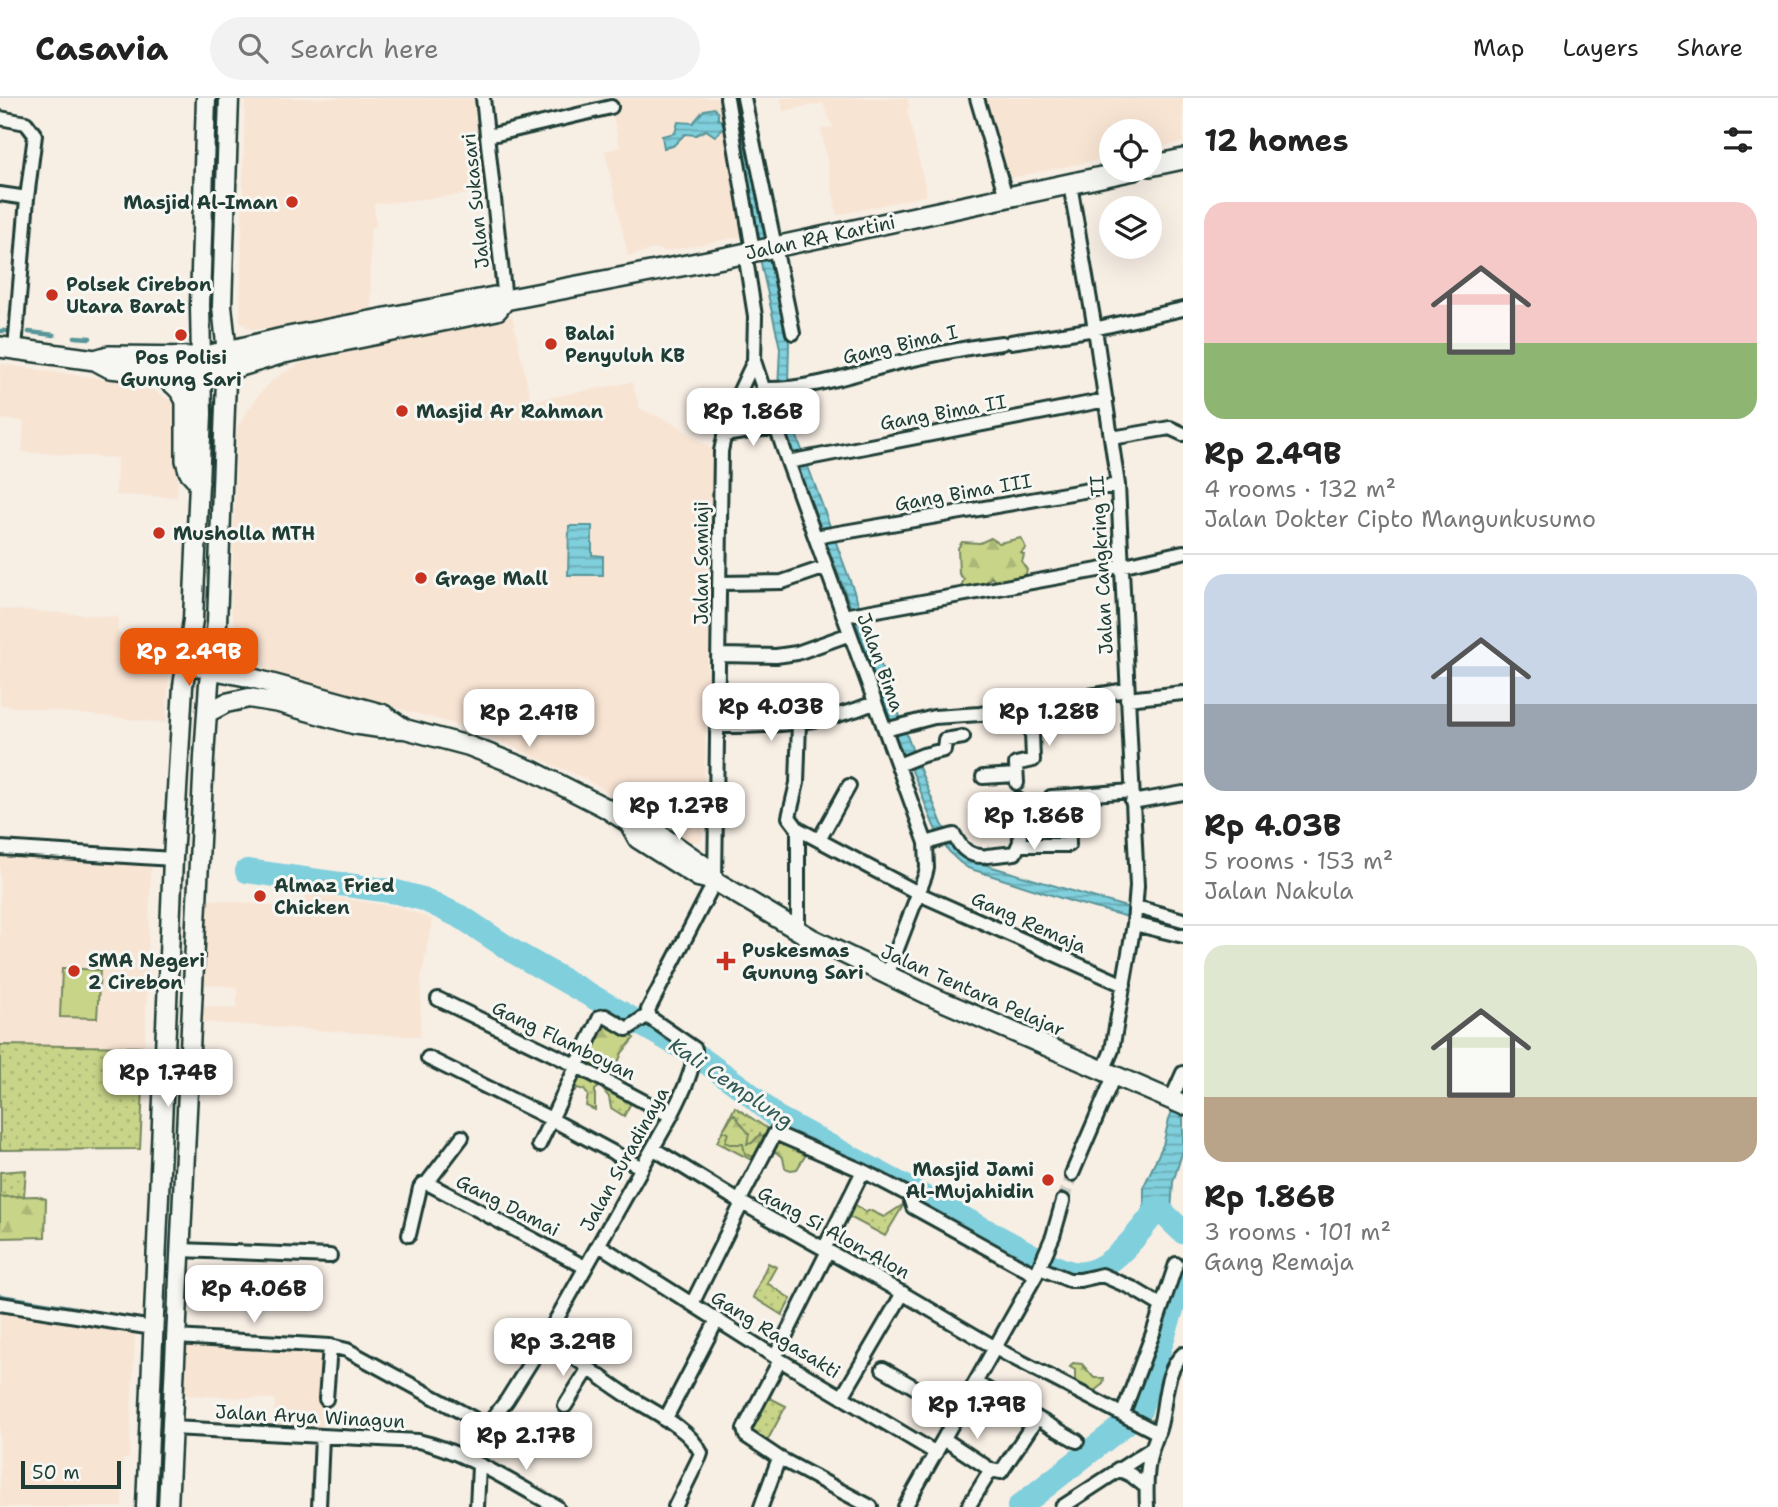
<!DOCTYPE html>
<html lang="en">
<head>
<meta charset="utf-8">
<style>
  :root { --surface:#fff; --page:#f2f2f2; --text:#222; --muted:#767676; --line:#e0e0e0; --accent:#ea580c }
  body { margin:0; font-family:"Shantell Sans",sans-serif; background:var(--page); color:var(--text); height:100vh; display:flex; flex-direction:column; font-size:26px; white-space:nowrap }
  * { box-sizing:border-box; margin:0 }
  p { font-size:23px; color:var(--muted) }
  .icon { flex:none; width:38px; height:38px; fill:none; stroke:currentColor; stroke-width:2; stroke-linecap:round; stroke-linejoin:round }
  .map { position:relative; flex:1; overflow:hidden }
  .panel { display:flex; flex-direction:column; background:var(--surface); width:595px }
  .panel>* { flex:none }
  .controls { position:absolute; left:1099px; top:21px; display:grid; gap:14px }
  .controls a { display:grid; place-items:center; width:63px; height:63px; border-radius:50%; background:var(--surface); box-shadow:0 7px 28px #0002; font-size:35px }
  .scale { position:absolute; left:21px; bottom:18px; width:100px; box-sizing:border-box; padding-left:7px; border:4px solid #1f3d34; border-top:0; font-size:19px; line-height:24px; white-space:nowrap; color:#1f3d34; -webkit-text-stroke:5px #f6f6f2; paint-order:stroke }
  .price { position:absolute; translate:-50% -60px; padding:0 16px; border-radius:14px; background:#fff; color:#222; font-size:23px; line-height:46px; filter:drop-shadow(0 2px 4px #0008) }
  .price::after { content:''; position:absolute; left:50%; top:42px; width:21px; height:16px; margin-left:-10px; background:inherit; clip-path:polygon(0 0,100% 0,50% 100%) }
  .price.current { background:var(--accent); color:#fff }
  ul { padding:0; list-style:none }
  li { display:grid; align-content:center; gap:14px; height:371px; padding:0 21px }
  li+li { border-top:2px solid var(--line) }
  li span { display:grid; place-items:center; height:217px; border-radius:21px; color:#555 }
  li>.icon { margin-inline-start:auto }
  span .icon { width:126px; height:126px; fill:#fffc; stroke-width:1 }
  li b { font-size:30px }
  h2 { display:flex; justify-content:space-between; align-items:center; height:84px; padding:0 21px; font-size:30px }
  header { display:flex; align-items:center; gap:42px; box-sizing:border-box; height:98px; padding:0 35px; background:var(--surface); border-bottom:2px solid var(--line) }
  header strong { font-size:33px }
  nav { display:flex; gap:38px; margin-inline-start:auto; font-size:24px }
  .search { width:490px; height:63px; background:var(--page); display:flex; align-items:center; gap:18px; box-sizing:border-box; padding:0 24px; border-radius:38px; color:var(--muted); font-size:26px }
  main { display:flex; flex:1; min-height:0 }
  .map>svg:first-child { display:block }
  .built { fill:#f8e4d3 }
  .grass { fill:url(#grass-dots); stroke:#74885e; stroke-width:2 }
  .forest { fill:url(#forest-firs); stroke:#74885e; stroke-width:2 }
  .garden { fill:#c8d488; stroke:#74885e; stroke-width:2 }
  .water { fill:url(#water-rules); stroke:#599599; stroke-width:2 }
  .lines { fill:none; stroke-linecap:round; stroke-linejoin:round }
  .stream { stroke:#599599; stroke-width:4.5 }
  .river { stroke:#80cfdc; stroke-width:24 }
  .street-tunnel { stroke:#cccbc1; stroke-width:12; stroke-dasharray:12 6; stroke-linecap:butt }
  .street-casing { stroke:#1f3d34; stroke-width:18 }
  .secondary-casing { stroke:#1f3d34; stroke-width:23 }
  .primary-casing { stroke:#1f3d34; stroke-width:24 }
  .street { stroke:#f6f6f2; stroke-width:12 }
  .secondary { stroke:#f6f6f2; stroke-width:18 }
  .primary { stroke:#f6f6f2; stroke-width:19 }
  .poi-dot { fill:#c8321e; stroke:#f6f6f2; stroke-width:2.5 }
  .labels { text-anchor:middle; stroke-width:6; stroke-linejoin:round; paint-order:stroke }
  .street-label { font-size:19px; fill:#1f3d34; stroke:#f6f6f2 }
  .poi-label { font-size:19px; font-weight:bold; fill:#1f3d34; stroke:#f6f6f2; text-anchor:start }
  .water-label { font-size:21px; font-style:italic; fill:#325a56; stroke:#f6f6f2 }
</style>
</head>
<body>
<header>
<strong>Casavia</strong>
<div class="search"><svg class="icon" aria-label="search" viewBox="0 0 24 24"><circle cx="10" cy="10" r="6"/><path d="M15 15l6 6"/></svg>Search here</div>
<nav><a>Map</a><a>Layers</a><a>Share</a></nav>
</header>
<main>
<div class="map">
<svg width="1183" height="1409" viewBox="0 0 1183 1409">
  <defs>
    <pattern id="grass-dots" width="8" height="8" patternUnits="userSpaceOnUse" patternTransform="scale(1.75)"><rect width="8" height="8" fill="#c8d488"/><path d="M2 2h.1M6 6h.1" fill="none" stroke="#abb776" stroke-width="1.8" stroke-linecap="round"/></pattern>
    <pattern id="forest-firs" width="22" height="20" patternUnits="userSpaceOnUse" patternTransform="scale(1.75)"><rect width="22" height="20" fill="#c8d488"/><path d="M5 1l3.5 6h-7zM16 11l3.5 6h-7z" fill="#abb776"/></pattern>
    <pattern id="water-rules" width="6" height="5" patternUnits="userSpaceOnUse" patternTransform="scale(1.75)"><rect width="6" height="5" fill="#80cfdc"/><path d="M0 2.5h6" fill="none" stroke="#68a9b3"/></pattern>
  </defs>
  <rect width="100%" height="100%" fill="#f7eee4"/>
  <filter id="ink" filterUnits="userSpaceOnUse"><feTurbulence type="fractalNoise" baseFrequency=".0143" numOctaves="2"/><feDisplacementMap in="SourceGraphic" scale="14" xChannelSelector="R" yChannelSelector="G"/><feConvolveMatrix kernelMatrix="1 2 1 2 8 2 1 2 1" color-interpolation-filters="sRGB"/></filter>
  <g filter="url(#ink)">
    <path class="built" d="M245,0H475L489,94L374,106L376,129L370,130L371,213L278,230L250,231L240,223Z
      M615,0H718L746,135L744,138L667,153L655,151L628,158L605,53L620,49L613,17L618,15Z
      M781,0H907L910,9L907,10L908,16L927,97L837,117L821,31L833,29L823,5L783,13Z
      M979,0H1183V44L1150,51V33H1111V59L1005,81Z
      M512,218L531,303L632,284L640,311L677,327L715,353L702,743L692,744L586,681L469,630L276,577L247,558L240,547L231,512L237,330L257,299L274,281L301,265Z
      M0,266L145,287L180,309L177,399L116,397L117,360L22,354L24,323L0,321Z
      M0,511L118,519V535L171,539L166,625L0,607Z
      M0,752L151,761L145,949L0,947Z
      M306,795L398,809L432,821L421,882L420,939L201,924L202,908L237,911V889L203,886L206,801L303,811Z
      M0,1214L135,1235L129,1360L123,1361L122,1409H0Z
      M187,1243L326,1250L323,1333L274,1331L275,1301L185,1297Z"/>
    <path class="grass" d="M0,947L145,949L140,1051L0,1052Z
      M581,976L633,1001L624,1018L611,1010L609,999L600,988L595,992V1012L586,1008L588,997L584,992L578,990L568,998L576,977Z
      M735,1009L771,1033L755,1064L717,1044Z
      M26,1072L24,1098L0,1099V1074Z
      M863,1076L873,1080L870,1084L865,1082L852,1104L866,1115L869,1112L884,1119L904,1106L885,1138L844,1116Z
      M768,1165L776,1169L767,1185L791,1201L782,1217L753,1199Z
      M764,1297L786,1308L767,1343L748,1332Z"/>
    <path class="forest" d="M991,440L999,445L1021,440L1026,450L1021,455L1024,457L1022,464L1027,472L1024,481L997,485L991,479L982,490L961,489L964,481L959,476L958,450L962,444L980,445Z
      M603,922L634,940L622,955L613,976L609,977L588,967L592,951L600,938L599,935Z
      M734,1016L749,1036L747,1046L752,1045L760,1036L763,1039V1044L754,1059L745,1056L743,1046H730L725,1044L728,1035L722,1033Z
      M780,1043L805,1054V1058L797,1071L791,1072L785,1070L783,1060L773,1052L775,1045Z
      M37,1098L46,1101L45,1139L0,1140V1099Z
      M1073,1265L1082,1266L1094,1280H1104L1103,1286L1093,1294L1080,1290V1287L1075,1283V1272L1070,1269Z"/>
    <path class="garden" d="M62,870L100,872L97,920L60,919Z"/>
    <path class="water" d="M732,0H740L789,245L788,288L796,336L916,662L942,726L957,749L979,765L1183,826V834L1073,804L968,770C927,745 929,695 903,658L851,510L785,336L778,292L780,250L762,170Z
      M714,10L718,15V21L722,23L724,30L715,38L706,32L696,37L685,36L673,48L664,50L662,38L675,35L678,24L693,25L704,12Z
      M569,428H592V457L603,458V477H568Z
      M1183,987V1052L1173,1084L1171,1114L1158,1124L1144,1117V1088L1163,1047L1169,1021Z"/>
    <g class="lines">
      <path class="stream" d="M0,233H7
        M29,234L54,237
        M75,239L90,240
        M0,1198L75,1210"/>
      <path class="river" d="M247,773L397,794L423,801L463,820L514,854L699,959L746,993L776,1019L1046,1165C1055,1169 1064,1174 1073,1175C1107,1181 1140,1133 1158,1110
        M1158,1110L1183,1134
        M1019,1409L1139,1315L1183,1177"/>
      <path class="street-tunnel" d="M1028,702L1051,699
        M1063,1103L1072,1076"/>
      <g class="street-casing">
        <path id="street" d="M483,0L505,202
          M727,0L753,153
          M744,0L793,235
          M977,0L1006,99
          M0,20L26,25L35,37L27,100L15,251
          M488,38L611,9
          M1070,86L1095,231L1118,387L1137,788L1134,826L1112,952L1103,973
          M0,96L27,100
          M1011,244L1089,232L1183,211
          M754,263L788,364L926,745L927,770L925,778L887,877
          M764,291C808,292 854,276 896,265C931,257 967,249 1002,245
          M724,337L776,329
          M1112,340L1170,330L1183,336
          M788,364L1106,302
          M815,439L1118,387
          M720,485L782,484L826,469
          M844,518L1120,468L1183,454
          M720,557L776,558L797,555L850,536
          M1127,601L1183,595
          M799,625L797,685L789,719L798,731L860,764
          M719,628C773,628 824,626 874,605
          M885,632L934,619L980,616L1126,592
          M898,667L923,657L944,652L945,642L963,639
          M983,679L1016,677
          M1017,685L1016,666L1033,662L1031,607
          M1068,698L1132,693
          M1132,704L1183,695
          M819,742L849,688
          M926,745L954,737C960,749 968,758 982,758
          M1019,747H1069L1068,698L1051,699
          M0,750L173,761
          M987,758L1015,755L1020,744L1018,702
          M865,767L926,799L1124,887
          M1136,809L1183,822
          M1134,826L1183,838
          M798,833V731
          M438,901L577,968L671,1018
          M428,960L551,1021L642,1070
          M1171,1002L1183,975
          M462,1039L427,1085L585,1169
          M539,1047L600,919L605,918L627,931L648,917
          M654,1051L742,1105L878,1181L1006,1256L1158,1335
          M1072,1076L1114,978
          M409,1137L420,1090L423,1086L427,1085
          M599,1147L780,1262L936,1355
          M824,1151L863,1073
          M181,1152L330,1158
          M1040,1170L1069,1182H1080L1102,1177L1132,1190L1162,1208
          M0,1206L153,1230
          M692,1206L742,1105L741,1100L775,1035L863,1073L909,1097L913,1109L1036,1177
          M547,1238C572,1258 598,1278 625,1296C649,1312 688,1328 701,1355L700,1358L675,1409
          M176,1239L330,1248L347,1252L487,1328L507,1302L547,1238L671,1018C682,996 693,975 695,951L650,920L648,912L715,783L721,353L729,316L754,263L755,218L745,155
          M775,1259L828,1153
          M780,1262L744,1331L746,1338L779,1360L871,1409
          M883,1271L959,1315
          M976,1285L1077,1343
          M842,1299L903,1195
          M326,1301L330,1248
          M565,1308L589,1270
          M1123,1315L1153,1235L1176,1166
          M665,1322L717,1222
          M172,1330L418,1343C464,1353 514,1386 557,1409
          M944,1341L991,1372L1001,1374L1037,1320
          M1118,1371L1131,1377L1146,1389
          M319,1409L322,1338
          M477,1409L479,1368
          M761,1409L779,1360
          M905,1409L1036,1177L1053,1138L1063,1103
          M968,1409L991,1372
          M1062,1409L1151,1351
          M1147,1409C1146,1391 1146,1372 1151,1354C1154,1344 1159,1334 1161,1323C1166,1301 1165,1273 1183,1256"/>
      </g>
      <g class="secondary-casing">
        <path id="secondary" d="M199,569L248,579L383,616L405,631
          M207,615L226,605L249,600L279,605L353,626L380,630L405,631L469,648L533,673L604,709L629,725L647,728L706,769L715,783
          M629,725L638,741L698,779L715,783L811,840L935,900L1183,1007
          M146,1409L173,761L183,588L193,522L202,316L200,207L206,0
          M168,1409L204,659L209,585L217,525L227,255L222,208L229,0"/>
      </g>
      <g class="primary-casing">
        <path id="primary" d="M1150,68L1183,61
          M0,249L95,262L110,270L157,275H202L227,272L284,255L497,212L505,202
          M95,262L109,258L202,259L283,240L494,199L505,202L728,159L1134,72
          M157,275C170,283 181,289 186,304V362L189,373L199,384"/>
      </g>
      <use href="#street" class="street"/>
      <use href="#secondary" class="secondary"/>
      <use href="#primary" class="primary"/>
    </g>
  </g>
  <g class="poi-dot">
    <circle cx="292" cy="104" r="7"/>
    <circle cx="52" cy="197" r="7"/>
    <circle cx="181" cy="237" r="7"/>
    <circle cx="551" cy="246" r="7"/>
    <circle cx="402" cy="313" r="7"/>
    <circle cx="159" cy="435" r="7"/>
    <circle cx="421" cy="480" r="7"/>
    <circle cx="260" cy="798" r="7"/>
    <path d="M722.5 852.5h7v7h7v7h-7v7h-7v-7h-7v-7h7z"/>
    <circle cx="74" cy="873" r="7"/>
    <circle cx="1048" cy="1082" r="7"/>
  </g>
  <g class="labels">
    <g class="street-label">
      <text transform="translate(475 103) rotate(-96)" y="7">Jalan Sukasari</text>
      <text transform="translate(820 139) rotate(-12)" y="7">Jalan RA Kartini</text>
      <text transform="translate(900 246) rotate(-13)" y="7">Gang Bima I</text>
      <text transform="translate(943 314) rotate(-10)" y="7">Gang Bima II</text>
      <text transform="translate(963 394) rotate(-10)" y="7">Gang Bima III</text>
      <text transform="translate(701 465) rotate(-90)" y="7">Jalan Samiaji</text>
      <text transform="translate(1101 467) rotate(-93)" y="7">Jalan Cangkring II</text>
      <text transform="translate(881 564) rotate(70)" y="7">Jalan Bima</text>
      <text transform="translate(1029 824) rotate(24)" y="7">Gang Remaja</text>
      <text transform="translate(973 892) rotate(24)" y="7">Jalan Tentara Pelajar</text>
      <text transform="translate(564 942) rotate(26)" y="7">Gang Flamboyan</text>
      <text transform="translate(624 1061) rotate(-61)" y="7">Jalan Suradinaya</text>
      <text transform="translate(508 1107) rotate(27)" y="7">Gang Damai</text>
      <text transform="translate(834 1134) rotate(29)" y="7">Gang Si Alon-Alon</text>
      <text transform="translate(776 1236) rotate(32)" y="7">Gang Ragasakti</text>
      <text transform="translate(310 1318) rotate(3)" y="7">Jalan Arya Winagun</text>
    </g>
    <g class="poi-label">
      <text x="278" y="111" text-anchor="end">Masjid Al-Iman</text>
      <text x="66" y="193">Polsek Cirebon<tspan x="66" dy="22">Utara Barat</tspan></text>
      <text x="565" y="242">Balai<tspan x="565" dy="22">Penyuluh KB</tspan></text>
      <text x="181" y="266" text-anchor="middle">Pos Polisi<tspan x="181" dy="22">Gunung Sari</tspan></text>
      <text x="416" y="320">Masjid Ar Rahman</text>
      <text x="173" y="442">Musholla MTH</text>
      <text x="435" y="487">Grage Mall</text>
      <text x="274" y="794">Almaz Fried<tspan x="274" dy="22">Chicken</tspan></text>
      <text x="742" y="859">Puskesmas<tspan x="742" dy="22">Gunung Sari</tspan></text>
      <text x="88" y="869">SMA Negeri<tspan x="88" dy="22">2 Cirebon</tspan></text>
      <text x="1034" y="1078" text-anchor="end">Masjid Jami<tspan x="1034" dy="22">Al-Mujahidin</tspan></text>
    </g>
    <g class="water-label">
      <text transform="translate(731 985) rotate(34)" y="7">Kali Cemplung</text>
    </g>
  </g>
</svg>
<div class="controls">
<a><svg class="icon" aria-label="locate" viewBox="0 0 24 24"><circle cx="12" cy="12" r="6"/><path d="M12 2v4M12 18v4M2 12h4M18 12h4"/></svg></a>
<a><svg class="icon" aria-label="layers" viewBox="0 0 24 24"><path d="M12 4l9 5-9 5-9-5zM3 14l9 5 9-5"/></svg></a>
</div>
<div class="scale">50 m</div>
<b class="price" style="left:753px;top:350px">Rp 1.86B</b>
<b class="price current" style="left:189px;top:590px">Rp 2.49B</b>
<b class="price" style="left:771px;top:645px">Rp 4.03B</b>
<b class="price" style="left:1049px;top:650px">Rp 1.28B</b>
<b class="price" style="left:529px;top:651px">Rp 2.41B</b>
<b class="price" style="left:679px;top:744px">Rp 1.27B</b>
<b class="price" style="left:1034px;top:754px">Rp 1.86B</b>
<b class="price" style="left:168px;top:1011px">Rp 1.74B</b>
<b class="price" style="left:254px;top:1227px">Rp 4.06B</b>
<b class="price" style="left:563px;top:1280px">Rp 3.29B</b>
<b class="price" style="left:977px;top:1343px">Rp 1.79B</b>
<b class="price" style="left:526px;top:1374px">Rp 2.17B</b>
</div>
<section class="panel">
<h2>12 homes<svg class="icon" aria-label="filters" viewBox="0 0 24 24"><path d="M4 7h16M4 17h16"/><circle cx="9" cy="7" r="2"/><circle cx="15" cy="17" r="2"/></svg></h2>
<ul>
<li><span style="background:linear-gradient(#f6c9c9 65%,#8fb573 0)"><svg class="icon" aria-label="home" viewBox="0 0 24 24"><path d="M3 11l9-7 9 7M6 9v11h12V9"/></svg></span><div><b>Rp 2.49B</b><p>4 rooms · 132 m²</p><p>Jalan Dokter Cipto Mangunkusumo</p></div></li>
<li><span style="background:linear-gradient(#c9d6e8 60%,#9aa5b1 0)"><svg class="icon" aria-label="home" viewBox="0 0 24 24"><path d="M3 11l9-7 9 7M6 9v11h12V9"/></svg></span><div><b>Rp 4.03B</b><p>5 rooms · 153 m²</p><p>Jalan Nakula</p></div></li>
<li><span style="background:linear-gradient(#dfe7d0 70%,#b9a48a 0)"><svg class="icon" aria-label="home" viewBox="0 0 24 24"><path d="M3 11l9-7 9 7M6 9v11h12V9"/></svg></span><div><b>Rp 1.86B</b><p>3 rooms · 101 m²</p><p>Gang Remaja</p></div></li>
</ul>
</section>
</main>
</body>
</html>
